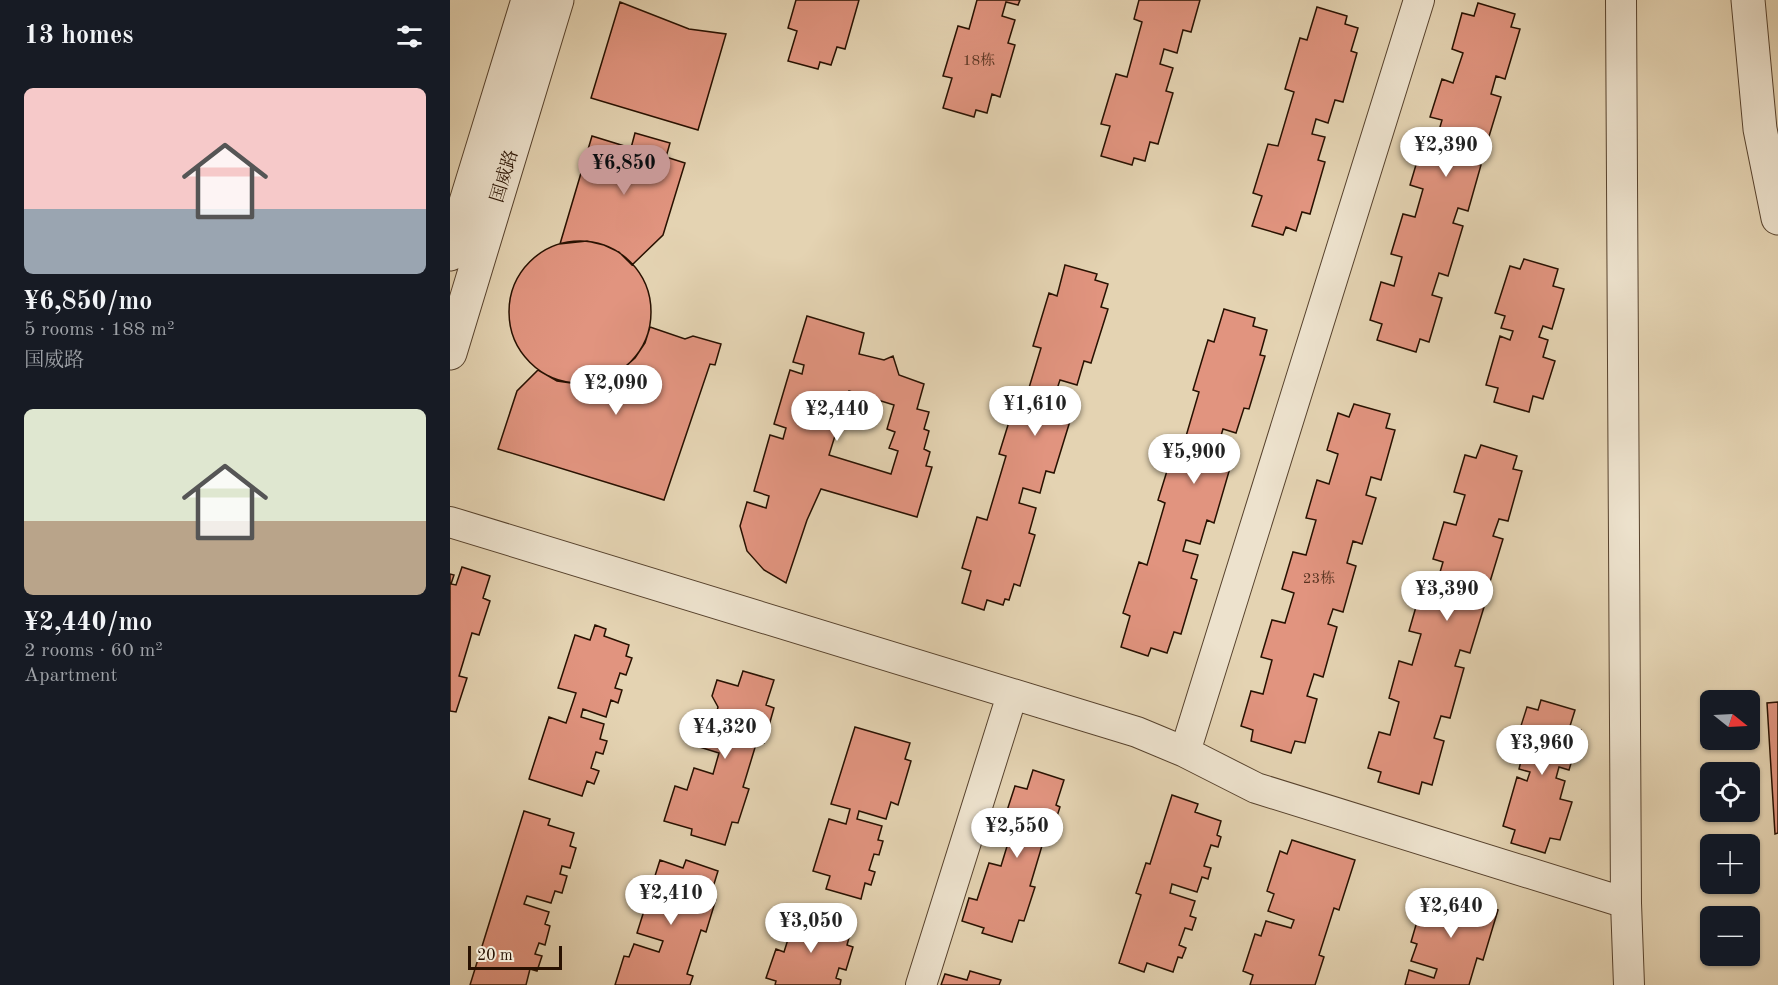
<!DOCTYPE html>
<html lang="en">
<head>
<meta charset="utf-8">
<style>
  :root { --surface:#171b24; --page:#242831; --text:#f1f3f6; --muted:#9ea1a6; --accent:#c59692 }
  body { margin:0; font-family:"Old Standard TT","Noto Serif SC",serif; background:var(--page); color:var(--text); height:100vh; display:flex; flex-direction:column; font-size:22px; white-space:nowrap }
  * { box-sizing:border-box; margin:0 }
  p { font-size:20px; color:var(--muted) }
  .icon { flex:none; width:33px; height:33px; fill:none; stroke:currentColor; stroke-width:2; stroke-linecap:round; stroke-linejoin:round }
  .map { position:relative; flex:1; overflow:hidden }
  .side { display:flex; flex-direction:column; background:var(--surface); width:450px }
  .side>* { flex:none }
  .needle { width:39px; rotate:108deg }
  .fabs { position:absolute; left:1250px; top:690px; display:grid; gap:12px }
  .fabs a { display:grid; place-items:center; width:60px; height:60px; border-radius:9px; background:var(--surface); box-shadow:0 2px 4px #0004; font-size:30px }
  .scale { position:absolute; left:18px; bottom:15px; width:94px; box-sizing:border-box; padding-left:6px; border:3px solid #281101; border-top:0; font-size:16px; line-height:21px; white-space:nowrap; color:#281101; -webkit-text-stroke:4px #ede2cd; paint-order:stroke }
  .price { position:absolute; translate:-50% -51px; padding:0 14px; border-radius:21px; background:#fff; color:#222; font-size:20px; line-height:39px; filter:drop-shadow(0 2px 3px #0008) }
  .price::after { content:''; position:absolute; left:50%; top:36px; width:18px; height:14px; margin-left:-9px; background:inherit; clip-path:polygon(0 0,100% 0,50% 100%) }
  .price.current { background:var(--accent); color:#111 }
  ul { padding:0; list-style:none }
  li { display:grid; align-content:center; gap:12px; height:318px; padding:0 24px }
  li span { display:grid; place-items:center; height:186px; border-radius:9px; color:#555 }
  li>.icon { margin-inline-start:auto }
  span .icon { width:108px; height:108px; fill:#fffc; stroke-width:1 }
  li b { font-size:26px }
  h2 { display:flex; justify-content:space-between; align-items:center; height:72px; padding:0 24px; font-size:26px }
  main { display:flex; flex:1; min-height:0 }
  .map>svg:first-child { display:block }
  .building { fill:#e1947f; stroke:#281101; stroke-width:1.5; fill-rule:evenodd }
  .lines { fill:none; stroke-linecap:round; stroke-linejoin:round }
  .minor-casing { stroke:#57422d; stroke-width:32 }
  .tertiary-casing { stroke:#57422d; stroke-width:35 }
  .minor { stroke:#ede2cd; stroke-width:30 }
  .tertiary { stroke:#ede2cd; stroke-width:33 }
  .labels { text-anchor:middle; stroke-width:5; stroke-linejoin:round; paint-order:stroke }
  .number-label { font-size:15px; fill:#563220 }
  .street-label { font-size:18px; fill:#281101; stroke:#ede2cd }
</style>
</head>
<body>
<main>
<section class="side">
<h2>13 homes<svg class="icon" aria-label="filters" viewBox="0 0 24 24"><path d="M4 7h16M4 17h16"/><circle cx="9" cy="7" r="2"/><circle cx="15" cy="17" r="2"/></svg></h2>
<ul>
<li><span style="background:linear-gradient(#f6c9c9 65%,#9aa5b1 0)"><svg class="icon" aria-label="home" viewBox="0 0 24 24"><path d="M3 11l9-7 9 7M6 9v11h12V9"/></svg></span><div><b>¥6,850/mo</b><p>5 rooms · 188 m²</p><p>国威路</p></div></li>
<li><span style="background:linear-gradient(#dfe7d0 60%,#b9a48a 0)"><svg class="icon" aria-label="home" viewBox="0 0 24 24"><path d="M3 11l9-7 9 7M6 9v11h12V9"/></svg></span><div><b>¥2,440/mo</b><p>2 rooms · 60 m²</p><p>Apartment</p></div></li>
</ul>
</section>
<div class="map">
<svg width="1328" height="985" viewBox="0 0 1328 985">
  <rect width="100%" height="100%" fill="#e4d3b2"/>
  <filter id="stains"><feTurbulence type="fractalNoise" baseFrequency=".00333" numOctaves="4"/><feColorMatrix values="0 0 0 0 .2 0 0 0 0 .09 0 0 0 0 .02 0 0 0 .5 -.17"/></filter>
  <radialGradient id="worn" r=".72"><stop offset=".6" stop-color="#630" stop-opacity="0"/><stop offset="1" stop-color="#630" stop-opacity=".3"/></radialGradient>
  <path class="building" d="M346,0H409L395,49L387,47L381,65L370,62L368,69L338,61L347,31L338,28Z
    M527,0H570L568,5L556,2L552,16L565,20L558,43L565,45L550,97L542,94L537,113L526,110L524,117L493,108L502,78L493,76L508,26L519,29Z
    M689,0H750L741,32L733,30L727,53L714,49L710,64L723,68L716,91L723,93L708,144L700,142L695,161L684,158L682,165L651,156L660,126L651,124L666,74L677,77L692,22L684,19Z
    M170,2L239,29L276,34L248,130L141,98Z
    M1028,3L1065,14L1061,27L1070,29L1055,79L1046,76L1041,94L1051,97L1037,143L1028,141L1022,162L1031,165L1018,211L1008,208L1003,223L1013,226L998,276L989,273L982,295L992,298L979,342L970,339L966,352L927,340L932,324L920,320L931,282L944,286L952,257L941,254L953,214L965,217L973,189L960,185L971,148L983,151L992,120L980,117L992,79L1003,83L1013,53L1002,49L1012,13L1024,16Z
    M867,7L897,16L895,24L908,28L901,51L907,53L893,102L885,100L878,123L866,119L862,134L875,137L868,160L875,162L860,214L852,212L846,231L836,227L833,235L802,226L812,196L803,193L818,144L828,146L844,92L835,89L850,38L857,40Z
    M185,133L220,143L216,157L235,163L213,235L182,265L169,252L154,245L137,241L110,244L142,136L181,148Z
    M59 312a71 71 0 1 1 142 0a71 71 0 1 1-142 0Z
    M1074,259L1108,269L1103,286L1114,289L1102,329L1093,326L1089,337L1098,340L1093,357L1105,361L1093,399L1083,396L1079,412L1044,402L1048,388L1036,385L1050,336L1060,340L1063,331L1051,328L1055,316L1045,313L1060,266L1070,269Z
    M615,265L647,274L645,280L658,284L651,307L658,309L641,363L634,361L627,385L610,380L606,392L622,397L615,420L620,421L604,473L596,471L590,493L573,488L569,503L586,508L579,533L585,535L570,586L564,584L559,600L555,599L553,605L537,600L534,610L512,603L521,571L512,568L527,517L537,520L556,456L549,454L563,409L572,411L591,348L583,346L599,293L607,296Z
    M774,309L805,318L803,326L817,330L810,355L815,356L799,409L794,408L786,433L773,429L770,439L782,443L775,466L780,468L764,523L757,520L750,544L736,540L733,551L748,555L741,578L747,580L731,634L724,632L717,653L701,648L698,656L671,647L680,616L673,613L689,562L697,565L715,503L708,500L721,458L729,460L749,392L743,390L758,340L764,342Z
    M357,316L414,333L409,354L434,360L443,356L449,375L474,384L467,409L479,412L474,429L479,431L474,449L480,452L476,466L482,467L467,517L371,489L357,520L336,583L314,570L297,551L290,526L297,502L316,508L319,496L304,491L320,435L333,439L336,428L324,424L340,370L352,374L354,365L343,362ZM399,391L444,405L437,429L445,432L439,448L448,451L441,474L379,455Z
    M200,327L235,339L243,336L271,344L265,365L260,364L214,500L48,449L67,391L88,370L107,381L128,384L150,381L169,372L185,358L195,343Z
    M904,404L940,414L936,428L945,430L931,480L921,477L916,495L926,498L912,544L903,541L897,563L906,566L893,612L883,609L878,624L887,627L873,677L864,674L857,696L867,699L855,743L845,741L841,753L801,741L803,730L791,726L801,691L813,694L822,660L811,657L822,620L835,623L844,593L832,589L843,552L856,555L866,520L856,518L867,480L879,484L888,454L877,450L888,413L899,417Z
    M1031,445L1067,456L1063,469L1072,471L1058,521L1049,519L1043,536L1053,539L1039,585L1031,583L1024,605L1034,607L1020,653L1010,650L1005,666L1014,668L1000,718L991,716L984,738L994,741L982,785L972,782L969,794L928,782L931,772L918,768L929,732L940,735L949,702L939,698L949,661L962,665L971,634L959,631L970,593L983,596L993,562L983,559L994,522L1006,525L1015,495L1004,492L1015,455L1026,458Z
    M12,567L40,576L33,598L40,601L29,635L22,633L9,676L17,678L6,712L0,711V574L4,575L1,584L6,585Z
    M145,625L156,629L154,636L179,645L176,656L182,658L176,675L170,673L165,688L172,690L168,703L161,700L156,717L133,709L131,717L154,724L150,739L157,741L153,754L146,752L141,768L149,771L144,784L137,781L132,796L79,779L99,717L116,723L126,693L108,688L125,635L140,640Z
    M293,671L324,680L316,705L324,708L314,743L307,741L293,787L299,789L288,823L282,822L275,845L241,835L242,829L214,821L225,786L237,790L244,768L263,774L269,753L243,745L249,726L262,730L268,707L262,696L267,680L288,686Z
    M1091,700L1125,710L1120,726L1131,730L1119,770L1109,767L1106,778L1115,781L1110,799L1122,802L1110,840L1100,838L1095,853L1061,843L1065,830L1053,826L1067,777L1077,781L1080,772L1069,769L1072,757L1062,754L1077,707L1088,710Z
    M1328,702V833L1325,834L1317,703Z
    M405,727L460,743L455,759L461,761L448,805L441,802L436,819L409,811L407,819L432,826L428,840L433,841L429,855L424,854L419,870L425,872L421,885L415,883L411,899L376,889L380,876L363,871L379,819L396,824L400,809L381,804Z
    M583,770L614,780L606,805L610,807L599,841L594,839L580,886L585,887L574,921L569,920L562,942L532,933L534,928L512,921L519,898L527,900L539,863L551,866L562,830L552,826L565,786L577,789Z
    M722,795L748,804L745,812L771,821L767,835L771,837L768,847L761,845L754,866L761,868L758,879L752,877L747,892L722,884L720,893L745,901L740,916L746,918L742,930L735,928L729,945L736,948L732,958L728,957L723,972L697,963L694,972L669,963L691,895L686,893L696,863L700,864Z
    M74,811L100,819L98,825L124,833L120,846L126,848L120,868L112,866L110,874L117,876L112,893L105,891L101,903L77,896L74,904L99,912L95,924L100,926L95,945L89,943L85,954L92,956L87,971L80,969L76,985H20Z
    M842,840L905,860L889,910L884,908L869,955L874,957L865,985H800L803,975L793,971L805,934L811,936L816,921L841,928L844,920L818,911L824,894L817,891L830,851L837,854Z
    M210,860L233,868L236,860L268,871L260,897L266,899L256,932L251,930L237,974L243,976L240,985H165L174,956L179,957L184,944L209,952L213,941L187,933Z
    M985,890L1048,910L1033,960L1027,958L1019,985H955L959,970L984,978L987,969L961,961L967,944L961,942L973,901L981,904Z
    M347,911L377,920L375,926L400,934L397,945L403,947L396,970L389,968L386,978L391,980L390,985H325L326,981L316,978L326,949L334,952Z
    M520,971L551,980L549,985H491L495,974L517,980Z"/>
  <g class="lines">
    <g class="minor-casing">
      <path id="minor" d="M1171,0L1176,903L1179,985
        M0,522L687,732L735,752L806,788L1176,903
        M735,752L969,0
        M471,985L562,695"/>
    </g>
    <g class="tertiary-casing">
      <path id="tertiary" d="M1298,0L1310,129L1328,218
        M0,254L78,0
        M0,353L107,0"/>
    </g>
    <use href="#minor" class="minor"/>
    <use href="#tertiary" class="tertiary"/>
  </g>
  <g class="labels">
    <g class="number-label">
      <text x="529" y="65">18栋</text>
      <text x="869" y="583">23栋</text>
    </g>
    <g class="street-label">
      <text transform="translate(54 176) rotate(-73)" y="6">国威路</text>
    </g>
  </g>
  <rect width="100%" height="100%" filter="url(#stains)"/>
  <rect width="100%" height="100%" fill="url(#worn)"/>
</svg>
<div class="fabs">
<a><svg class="needle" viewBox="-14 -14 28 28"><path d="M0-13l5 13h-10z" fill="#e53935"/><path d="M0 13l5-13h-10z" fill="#9ea1a6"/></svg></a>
<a><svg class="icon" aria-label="locate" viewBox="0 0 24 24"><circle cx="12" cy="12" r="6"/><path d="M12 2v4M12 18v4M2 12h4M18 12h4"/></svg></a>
<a>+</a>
<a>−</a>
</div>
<div class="scale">20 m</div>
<b class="price" style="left:996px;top:178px">¥2,390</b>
<b class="price current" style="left:174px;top:196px">¥6,850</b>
<b class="price" style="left:166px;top:416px">¥2,090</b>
<b class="price" style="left:585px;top:437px">¥1,610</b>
<b class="price" style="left:387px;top:442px">¥2,440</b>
<b class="price" style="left:744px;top:485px">¥5,900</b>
<b class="price" style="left:997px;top:622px">¥3,390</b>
<b class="price" style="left:275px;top:760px">¥4,320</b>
<b class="price" style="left:1092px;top:776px">¥3,960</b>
<b class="price" style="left:567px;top:859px">¥2,550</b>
<b class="price" style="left:221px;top:926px">¥2,410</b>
<b class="price" style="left:1001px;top:939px">¥2,640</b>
<b class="price" style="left:361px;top:954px">¥3,050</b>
</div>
</main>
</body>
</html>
